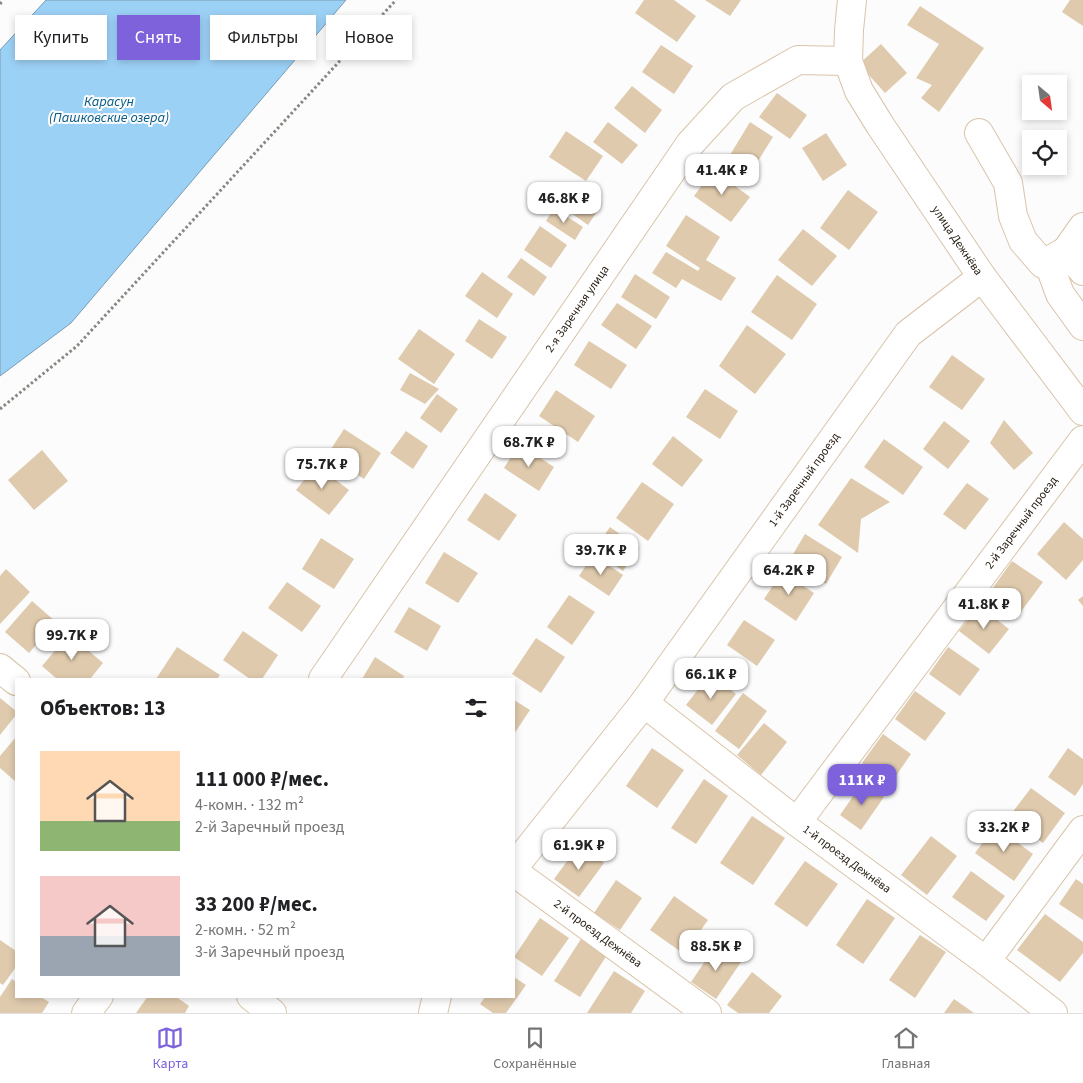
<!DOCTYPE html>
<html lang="ru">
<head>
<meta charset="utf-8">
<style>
  :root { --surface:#fff; --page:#f2f2f2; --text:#202124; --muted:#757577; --line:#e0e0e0; --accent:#7d62dc }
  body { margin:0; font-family:"Source Sans 3",sans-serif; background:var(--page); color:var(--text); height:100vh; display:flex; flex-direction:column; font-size:19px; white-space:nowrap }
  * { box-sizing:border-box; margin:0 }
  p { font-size:16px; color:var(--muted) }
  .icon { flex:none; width:28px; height:28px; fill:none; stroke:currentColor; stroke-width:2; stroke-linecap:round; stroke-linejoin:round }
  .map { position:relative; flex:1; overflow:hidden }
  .details { position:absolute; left:15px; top:678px; width:500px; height:320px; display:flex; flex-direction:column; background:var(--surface); border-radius:0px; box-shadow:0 2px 8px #0003 }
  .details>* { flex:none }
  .top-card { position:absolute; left:15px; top:15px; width:500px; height:45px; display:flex; gap:10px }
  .needle { width:32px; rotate:151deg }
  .tools { position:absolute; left:1022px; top:75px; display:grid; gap:10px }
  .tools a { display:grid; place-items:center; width:45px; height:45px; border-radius:0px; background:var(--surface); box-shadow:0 2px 8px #0003; font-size:25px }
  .price { position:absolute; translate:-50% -42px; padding:0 11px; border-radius:10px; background:#fff; color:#222; font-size:16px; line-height:32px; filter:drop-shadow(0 1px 2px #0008) }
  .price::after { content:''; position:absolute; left:50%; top:30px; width:15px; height:11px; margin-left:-8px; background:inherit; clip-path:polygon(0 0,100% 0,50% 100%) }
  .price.current { background:var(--accent); color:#fff }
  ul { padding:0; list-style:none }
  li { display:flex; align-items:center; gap:15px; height:125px; padding:0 25px }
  li span { display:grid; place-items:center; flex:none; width:140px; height:100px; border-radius:0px; color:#555 }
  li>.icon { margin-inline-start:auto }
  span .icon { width:60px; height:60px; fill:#fffc; stroke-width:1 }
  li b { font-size:21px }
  h2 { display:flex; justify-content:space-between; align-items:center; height:60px; padding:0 25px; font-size:21px }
  .tag { padding:0 18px; border-radius:0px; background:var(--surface); box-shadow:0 2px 8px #0003; font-size:18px; line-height:45px }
  .tag.current { background:var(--accent); color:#fff }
  .tab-bar { display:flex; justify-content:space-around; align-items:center; height:70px; border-top:1px solid var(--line); background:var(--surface); font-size:14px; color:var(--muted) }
  .tab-bar a { display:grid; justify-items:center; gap:2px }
  .tab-bar .current { color:var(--accent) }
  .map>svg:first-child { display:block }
  .water { fill:#9cd1f6; stroke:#799cb2 }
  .building { fill:#dfcaad }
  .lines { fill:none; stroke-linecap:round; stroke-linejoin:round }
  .minor-casing { stroke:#d9c4a8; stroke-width:30 }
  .path { stroke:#8a8680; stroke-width:3; stroke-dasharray:2.5 2.5; stroke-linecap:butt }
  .minor { stroke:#fff; stroke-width:28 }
  .labels { text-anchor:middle; stroke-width:4; stroke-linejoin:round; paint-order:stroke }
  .street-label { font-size:12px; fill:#282015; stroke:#fcfcfc }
  .water-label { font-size:14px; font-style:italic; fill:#045a86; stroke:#fcfcfc }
</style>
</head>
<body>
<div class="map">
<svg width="1083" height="1013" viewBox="0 0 1083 1013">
  <rect width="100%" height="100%" fill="#fcfcfc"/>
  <path class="water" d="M46,0H346L71,323L0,376V50Z"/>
  <path class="building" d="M644,0H674L696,16L677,42L635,13Z
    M705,0H741L730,16Z
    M1070,0H1083V26L1062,12Z
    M920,6L984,48L939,112L921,98L932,85L916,78L939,44L907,25Z
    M881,44L907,73L885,93L859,64Z
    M661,45L693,66L674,94L642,72Z
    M632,86L662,110L645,133L614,108Z
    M777,93L807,115L790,139L759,117Z
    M608,122L638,145L622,164L593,142Z
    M750,122L773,137L753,169L730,155Z
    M566,131L603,156L586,181L549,157Z
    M826,133L847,165L823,181L802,148Z
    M713,170L750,197L731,222L694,196Z
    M572,182L602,204L588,225L557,203Z
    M848,190L878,212L849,250L820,228Z
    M554,208L583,227L575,240L546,221Z
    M686,215L720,237L706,260L736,278L721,301L682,279L676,288L652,273L666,252L698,271L700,268L666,246Z
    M540,226L567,245L551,268L524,250Z
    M803,229L837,256L812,286L778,260Z
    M521,258L547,277L534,296L507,277Z
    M482,272L513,294L497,318L465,296Z
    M635,274L670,297L656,319L621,297Z
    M777,275L817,304L792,340L751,312Z
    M617,303L652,326L636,349L601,325Z
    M479,319L507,337L492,359L465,341Z
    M747,325L786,354L755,394L719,366Z
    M419,329L455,354L434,384L398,359Z
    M589,341L627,365L611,389L574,365Z
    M952,355L985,379L962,410L929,387Z
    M410,373L439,389L425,404L400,390Z
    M705,389L738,411L720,439L686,417Z
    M556,390L595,416L578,442L539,416Z
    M437,394L458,409L441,433L420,418Z
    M1004,420L1033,453L1014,470L990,443Z
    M944,421L970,441L948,469L923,449Z
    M344,429L381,453L364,479L327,455Z
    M406,431L428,446L413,469L390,453Z
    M673,436L703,460L682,487L652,464Z
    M884,439L923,467L903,495L864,467Z
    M519,444L554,467L539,491L504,468Z
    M42,450L68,481L34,510L8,480Z
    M316,465L349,490L329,515L296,490Z
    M851,478L890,502L861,519L858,553L818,525Z
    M642,482L674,504L648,541L616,518Z
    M967,483L989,499L965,530L943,514Z
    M485,493L517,515L499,541L467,520Z
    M1064,522L1083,539V560L1066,580L1037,554Z
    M610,527L639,548L623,571L594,550Z
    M805,534L842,557L826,584L789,561Z
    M321,538L354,559L334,589L302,569Z
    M444,552L478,573L458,603L425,583Z
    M593,555L623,575L609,596L579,576Z
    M1012,561L1043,582L1020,613L990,592Z
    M6,569L30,592L0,624V576Z
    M782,572L814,593L796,621L764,599Z
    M287,582L321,606L302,632L268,608Z
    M569,595L595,612L572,645L547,627Z
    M1083,596V606L1078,600Z
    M32,601L56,622L29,653L5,632Z
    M979,606L1009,629L989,654L959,631Z
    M409,607L441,626L427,651L394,632Z
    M744,620L775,640L757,666L727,645Z
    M243,631L278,655L262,679H250L223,660Z
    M69,634L103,663L90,679H57L42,666Z
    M536,638L565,657L541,693L512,674Z
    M177,647L220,675L217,679H156Z
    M948,647L980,669L960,696L929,674Z
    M375,657L404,676L403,679H362Z
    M710,674L736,694L712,725L686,705Z
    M915,691L946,713L925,741L895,719Z
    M743,693L767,711L739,749L715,731Z
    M0,698L16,711V715L0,735Z
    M514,700L530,710L514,734Z
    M764,723L787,742L761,775L737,755Z
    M883,734L911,754L891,783L862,763Z
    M16,737V782L0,768V756Z
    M652,748L684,770L657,808L626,786Z
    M1068,748L1083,759V784L1075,796L1048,777Z
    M704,779L728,796L696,844L671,828Z
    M863,782L884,797L861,830L840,815Z
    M1031,788L1065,813L1043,843L1008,818Z
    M752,816L785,838L753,885L720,863Z
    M995,826L1033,854L1014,881L975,853Z
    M931,836L957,856L927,895L901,875Z
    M579,845L604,863L579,897L554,879Z
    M805,861L838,884L807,927L774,904Z
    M971,871L1005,896L986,921L952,897Z
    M1076,879L1083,884V920L1059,904Z
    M616,880L642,898L620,930L594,913Z
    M674,896L708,920L684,954L650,930Z
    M867,899L895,918L863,964L836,945Z
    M1045,914L1083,942V953L1060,982L1017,950Z
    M540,918L569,938L542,976L514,957Z
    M920,935L946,952L915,998L889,980Z
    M581,939L607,955L580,997L554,981Z
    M0,940L16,951V967L3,985L0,983Z
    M716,945L741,962L716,999L691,982Z
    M614,971L645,991L631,1013H587Z
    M752,972L782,996L769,1013H738L727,1005Z
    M514,977L526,985L506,1013H493L480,1004L486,996H514Z
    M12,979L16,982V996H39L49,1002L42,1013H0V997Z
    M148,996H175L189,1006L185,1013H136Z
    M954,999L974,1013H944Z"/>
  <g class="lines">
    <g class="minor-casing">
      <g id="minor">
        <path id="s1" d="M852,0L849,30L848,61L859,91L880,125L982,277L1083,411"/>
        <path d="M979,133L1008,183L1013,216L1023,241L1043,264L1066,251"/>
        <path d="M1083,227L1066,251L1083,271"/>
        <path d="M1048,261L1060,294L1083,326"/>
        <path d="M0,668L16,681"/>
        <path id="s2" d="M323,679L690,144L733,97L798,60L848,61"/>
        <path id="s3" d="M644,703L797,822L986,961L1053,1013"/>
        <path id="s4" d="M797,822L1083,440"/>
        <path id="s5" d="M514,867L644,703L908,334L982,277"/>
        <path id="s6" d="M514,872L707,1013"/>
        <path d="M986,961L1083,830"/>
        <path d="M251,996L272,1013"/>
        <path d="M86,1013L99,996"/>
        <path d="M433,1013L437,996"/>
      </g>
    </g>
    <path class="path" d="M0,4L3,0
      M0,409L77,346L396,0"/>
    <use href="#minor" class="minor"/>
  </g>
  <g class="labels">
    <g class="street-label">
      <text dy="4" stroke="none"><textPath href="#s1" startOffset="272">улица Дежнёва</textPath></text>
      <text dy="4" stroke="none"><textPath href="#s2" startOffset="449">2-я Заречная улица</textPath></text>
      <text dy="4" stroke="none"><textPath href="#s5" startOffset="484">1-й Заречный проезд</textPath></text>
      <text dy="4" stroke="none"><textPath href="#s4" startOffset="374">2-й Заречный проезд</textPath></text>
      <text dy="4" stroke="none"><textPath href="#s3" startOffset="256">1-й проезд Дежнёва</textPath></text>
      <text dy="4" stroke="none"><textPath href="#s6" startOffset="104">2-й проезд Дежнёва</textPath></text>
    </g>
    <g class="water-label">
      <text x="109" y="106">Карасун<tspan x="109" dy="16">(Пашковские озера)</tspan></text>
    </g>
  </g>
</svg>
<div class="tools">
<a><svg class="needle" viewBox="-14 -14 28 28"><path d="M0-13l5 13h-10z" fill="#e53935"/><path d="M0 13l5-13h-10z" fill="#757577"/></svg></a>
<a><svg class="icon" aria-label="locate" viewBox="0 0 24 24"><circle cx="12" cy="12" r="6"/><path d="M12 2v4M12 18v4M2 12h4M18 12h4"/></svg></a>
</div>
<b class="price" style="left:722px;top:196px">41.4K ₽</b>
<b class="price" style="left:564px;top:224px">46.8K ₽</b>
<b class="price" style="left:529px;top:468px">68.7K ₽</b>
<b class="price" style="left:322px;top:490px">75.7K ₽</b>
<b class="price" style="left:601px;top:576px">39.7K ₽</b>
<b class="price" style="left:789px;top:596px">64.2K ₽</b>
<b class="price" style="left:984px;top:630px">41.8K ₽</b>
<b class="price" style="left:72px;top:661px">99.7K ₽</b>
<b class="price" style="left:711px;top:700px">66.1K ₽</b>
<b class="price current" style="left:862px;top:806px">111K ₽</b>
<b class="price" style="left:1004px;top:853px">33.2K ₽</b>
<b class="price" style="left:579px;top:871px">61.9K ₽</b>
<b class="price" style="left:716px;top:972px">88.5K ₽</b>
<div class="top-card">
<a class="tag">Купить</a>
<a class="tag current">Снять</a>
<a class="tag">Фильтры</a>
<a class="tag">Новое</a>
</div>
<section class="details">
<h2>Объектов: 13<svg class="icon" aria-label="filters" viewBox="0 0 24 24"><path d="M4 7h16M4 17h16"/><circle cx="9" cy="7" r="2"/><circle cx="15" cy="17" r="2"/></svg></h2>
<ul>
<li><span style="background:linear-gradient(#ffd9b3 70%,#8fb573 0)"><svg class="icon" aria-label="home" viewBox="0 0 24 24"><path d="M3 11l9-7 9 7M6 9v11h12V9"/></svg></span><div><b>111 000 ₽/мес.</b><p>4-комн. · 132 m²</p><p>2-й Заречный проезд</p></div></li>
<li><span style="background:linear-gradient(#f6c9c9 60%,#9aa5b1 0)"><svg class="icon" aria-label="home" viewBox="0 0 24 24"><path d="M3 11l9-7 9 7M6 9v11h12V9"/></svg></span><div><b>33 200 ₽/мес.</b><p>2-комн. · 52 m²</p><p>3-й Заречный проезд</p></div></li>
</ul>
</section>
</div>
<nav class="tab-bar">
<a class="current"><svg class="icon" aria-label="map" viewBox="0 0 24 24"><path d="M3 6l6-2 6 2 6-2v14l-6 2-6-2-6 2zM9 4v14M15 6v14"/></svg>Карта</a>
<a><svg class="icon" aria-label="saved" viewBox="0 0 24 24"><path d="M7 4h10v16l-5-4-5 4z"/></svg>Сохранённые</a>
<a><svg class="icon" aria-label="home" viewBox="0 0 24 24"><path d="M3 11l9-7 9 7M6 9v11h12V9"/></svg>Главная</a>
</nav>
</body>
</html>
